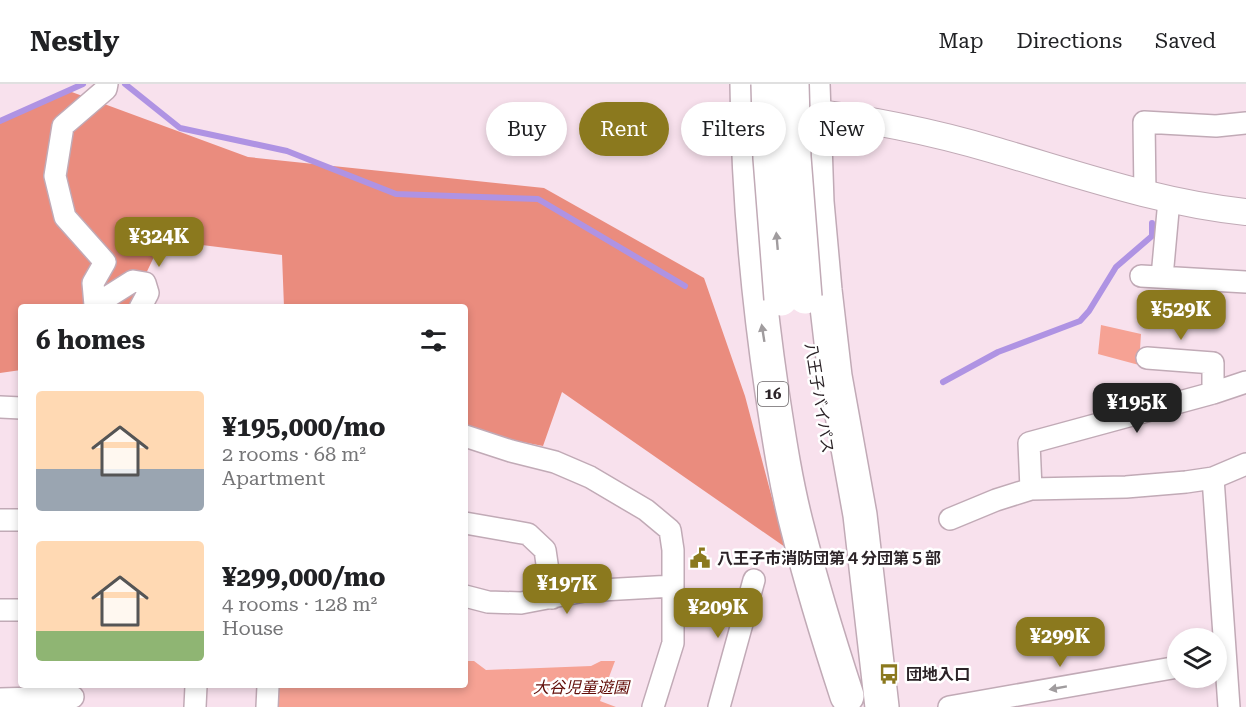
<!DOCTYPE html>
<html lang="en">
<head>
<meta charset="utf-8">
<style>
  :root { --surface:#fff; --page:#f2f2f2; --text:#202124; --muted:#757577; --line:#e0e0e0; --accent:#8b791e }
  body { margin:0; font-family:"Roboto Serif","Noto Sans JP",serif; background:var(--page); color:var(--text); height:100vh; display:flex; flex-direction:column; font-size:22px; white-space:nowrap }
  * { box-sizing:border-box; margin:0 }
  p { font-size:20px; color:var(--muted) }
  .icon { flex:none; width:33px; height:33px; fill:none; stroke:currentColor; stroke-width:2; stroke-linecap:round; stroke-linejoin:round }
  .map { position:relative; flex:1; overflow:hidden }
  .drawer { position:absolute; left:18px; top:220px; width:450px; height:384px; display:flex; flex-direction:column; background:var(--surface); border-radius:6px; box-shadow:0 3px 9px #0003 }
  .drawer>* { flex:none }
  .guide { position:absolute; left:486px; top:18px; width:570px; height:54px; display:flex; gap:12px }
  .tools { position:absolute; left:1167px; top:544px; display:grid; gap:12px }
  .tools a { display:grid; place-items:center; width:60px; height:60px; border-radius:50%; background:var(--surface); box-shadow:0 3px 9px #0003; font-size:30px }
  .price { position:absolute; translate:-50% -51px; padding:0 14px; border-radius:12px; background:var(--accent); color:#fff; font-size:20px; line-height:39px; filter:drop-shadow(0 2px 3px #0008) }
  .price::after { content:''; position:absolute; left:50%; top:36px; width:18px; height:14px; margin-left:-9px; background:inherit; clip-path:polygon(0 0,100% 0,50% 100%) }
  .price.on { background:#222; color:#fff }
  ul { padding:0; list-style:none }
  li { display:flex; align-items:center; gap:18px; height:150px; padding:0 18px }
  li span { display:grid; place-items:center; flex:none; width:168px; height:120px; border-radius:6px; color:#555 }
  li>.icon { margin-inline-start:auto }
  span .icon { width:72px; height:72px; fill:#fffc; stroke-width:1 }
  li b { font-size:26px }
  h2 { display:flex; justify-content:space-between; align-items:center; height:72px; padding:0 18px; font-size:26px }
  .tag { padding:0 21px; border-radius:27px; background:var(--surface); box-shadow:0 3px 9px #0003; font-size:21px; line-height:54px }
  .tag.on { background:var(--accent); color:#fff }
  header { display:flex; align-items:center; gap:36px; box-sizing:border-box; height:84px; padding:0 30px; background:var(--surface); border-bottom:2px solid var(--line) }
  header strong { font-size:28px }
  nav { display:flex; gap:33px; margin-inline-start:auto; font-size:21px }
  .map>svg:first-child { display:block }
  .green { fill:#f6a294 }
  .forest { fill:#ea8c7e }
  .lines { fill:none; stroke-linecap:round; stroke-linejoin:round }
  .stream { stroke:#af93e3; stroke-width:6 }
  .minor-casing { stroke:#c1aab6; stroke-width:24 }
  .tertiary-casing { stroke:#c1aab6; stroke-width:28 }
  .trunk-casing { stroke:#c1aab6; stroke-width:36 }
  .minor { stroke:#fff; stroke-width:21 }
  .tertiary { stroke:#fff; stroke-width:26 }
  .trunk { stroke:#fff; stroke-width:33 }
  .trunk-bridge-casing { stroke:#c1aab6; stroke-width:36; stroke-linecap:butt }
  .trunk-bridge { stroke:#fff; stroke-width:33 }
  .oneway { fill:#a09c9e }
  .labels { text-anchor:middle; stroke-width:5; stroke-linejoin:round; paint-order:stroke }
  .shield { fill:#fff; stroke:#6b6668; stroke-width:1.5 }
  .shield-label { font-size:15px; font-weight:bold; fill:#2c2428 }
  .street-label { font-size:16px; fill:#2c2428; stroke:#fff }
  .poi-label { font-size:16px; font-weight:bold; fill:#2c2428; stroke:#fff; text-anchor:start }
  .park-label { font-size:16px; font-style:italic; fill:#610c07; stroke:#fff }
</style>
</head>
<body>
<header>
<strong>Nestly</strong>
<nav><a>Map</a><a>Directions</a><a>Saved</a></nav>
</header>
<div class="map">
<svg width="1246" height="623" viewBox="0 0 1246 623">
  <rect width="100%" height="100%" fill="#f8e1ed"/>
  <path class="green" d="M1101,241L1141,250L1139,281L1098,270Z
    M465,577H474L486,586L591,582L601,577H615L600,617L616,623H275L276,602H465Z"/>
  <path class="forest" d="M69,7L248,73L544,104L704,194L745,312L785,463L562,308L543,362L465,347V224L284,223L282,171L162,156L130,223L21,224V286L0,289V37Z"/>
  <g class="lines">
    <path class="stream" d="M125,0L180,44L287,67L396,110L538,115L685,202
      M0,37L83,0
      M943,298L998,268L1080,237L1089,227L1116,183L1152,152V139"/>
    <g class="minor-casing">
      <path id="minor" d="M107,0L106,5L63,42L55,92L65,133L105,178L93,199L95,221L133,197L145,199L148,209L140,224
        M1145,110L1144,38L1216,42L1246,39
        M1141,192L1246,198
        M1162,193L1169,116
        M1147,274L1213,279V309
        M0,323L21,324
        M465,352L511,367L555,378L590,393L646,426L670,446L673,466V559L653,623
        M1213,394L1229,623
        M1031,405L1029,359L1213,309L1246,298
        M950,435L996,416L1031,405L1126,403L1186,398L1213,394L1246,380
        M0,436H21
        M465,439L528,450L545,466L552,514
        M465,512L488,518L521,519L584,507L673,502
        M0,526H21
        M0,615L73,613
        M195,623L196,602
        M267,623L268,602
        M719,623L754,496
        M949,623L1178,583"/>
    </g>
    <g class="tertiary-casing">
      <path id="tertiary" d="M796,26C863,34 930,47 994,66C1077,90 1159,119 1246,128"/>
    </g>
    <g class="trunk-casing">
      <path id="trunk" d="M747,0C748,103 757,206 772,308C779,354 786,401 798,446C812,502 829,557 847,612
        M813,0L817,118L825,206L835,292L860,431L882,623"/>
    </g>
    <use href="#minor" class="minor"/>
    <use href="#tertiary" class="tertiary"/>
    <use href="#trunk" class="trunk"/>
    <g class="trunk-bridge-casing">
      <path id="trunk-bridge" d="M768,0L770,74L781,215
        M792,0L794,73L805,213"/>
    </g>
    <use href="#trunk-bridge" class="trunk-bridge"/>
  </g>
  <defs><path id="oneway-solid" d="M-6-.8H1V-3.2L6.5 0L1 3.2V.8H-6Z" transform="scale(1.5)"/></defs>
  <g class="oneway">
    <use href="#oneway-solid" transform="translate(777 157) rotate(-95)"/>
    <use href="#oneway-solid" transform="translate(763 249) rotate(-99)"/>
    <use href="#oneway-solid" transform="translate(1058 604) rotate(170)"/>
  </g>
  <defs>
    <g id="civic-bare" transform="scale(1.62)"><path d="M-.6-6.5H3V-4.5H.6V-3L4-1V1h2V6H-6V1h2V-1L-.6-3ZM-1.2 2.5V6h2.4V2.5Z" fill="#8b791e" stroke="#fff" stroke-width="2.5" paint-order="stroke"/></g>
    <g id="bus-bare" transform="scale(1.62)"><path d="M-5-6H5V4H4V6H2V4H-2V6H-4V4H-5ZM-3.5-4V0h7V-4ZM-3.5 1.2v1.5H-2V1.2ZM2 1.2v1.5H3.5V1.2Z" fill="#8b791e" stroke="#fff" stroke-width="2.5" paint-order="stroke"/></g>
  </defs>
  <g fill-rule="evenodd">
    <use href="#civic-bare" x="700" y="474"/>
    <use href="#bus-bare" x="889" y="590"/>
  </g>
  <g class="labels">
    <rect class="shield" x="758" y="298" width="30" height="24" rx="4.5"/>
    <g class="shield-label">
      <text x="773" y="315">16</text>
    </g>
    <g class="street-label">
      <text transform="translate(820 314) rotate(81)" y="6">八王子バイパス</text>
    </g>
    <g class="poi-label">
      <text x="717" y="480">八王子市消防団第４分団第５部</text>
      <text x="906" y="596">団地入口</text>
    </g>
    <g class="park-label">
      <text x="581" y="609">大谷児童遊園</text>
    </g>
  </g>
</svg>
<div class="tools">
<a><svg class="icon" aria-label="layers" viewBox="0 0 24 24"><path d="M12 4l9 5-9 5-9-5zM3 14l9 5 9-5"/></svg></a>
</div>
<b class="price" style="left:159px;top:184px">¥324K</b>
<b class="price" style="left:1181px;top:257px">¥529K</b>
<b class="price on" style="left:1137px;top:350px">¥195K</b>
<b class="price" style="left:567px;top:531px">¥197K</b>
<b class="price" style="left:718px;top:555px">¥209K</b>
<b class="price" style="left:1060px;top:584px">¥299K</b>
<div class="guide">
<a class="tag">Buy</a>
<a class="tag on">Rent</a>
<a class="tag">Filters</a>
<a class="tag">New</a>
</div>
<section class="drawer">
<h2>6 homes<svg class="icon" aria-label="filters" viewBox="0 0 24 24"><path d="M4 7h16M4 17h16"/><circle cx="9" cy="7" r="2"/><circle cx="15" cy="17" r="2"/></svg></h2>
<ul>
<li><span style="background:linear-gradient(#ffd9b3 65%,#9aa5b1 0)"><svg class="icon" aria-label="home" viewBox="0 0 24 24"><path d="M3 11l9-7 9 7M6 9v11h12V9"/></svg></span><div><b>¥195,000/mo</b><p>2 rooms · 68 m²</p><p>Apartment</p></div></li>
<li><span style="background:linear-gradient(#ffd9b3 75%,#8fb573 0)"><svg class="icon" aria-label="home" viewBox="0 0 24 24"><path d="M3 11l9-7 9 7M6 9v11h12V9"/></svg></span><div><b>¥299,000/mo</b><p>4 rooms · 128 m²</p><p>House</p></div></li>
</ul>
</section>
</div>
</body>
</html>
